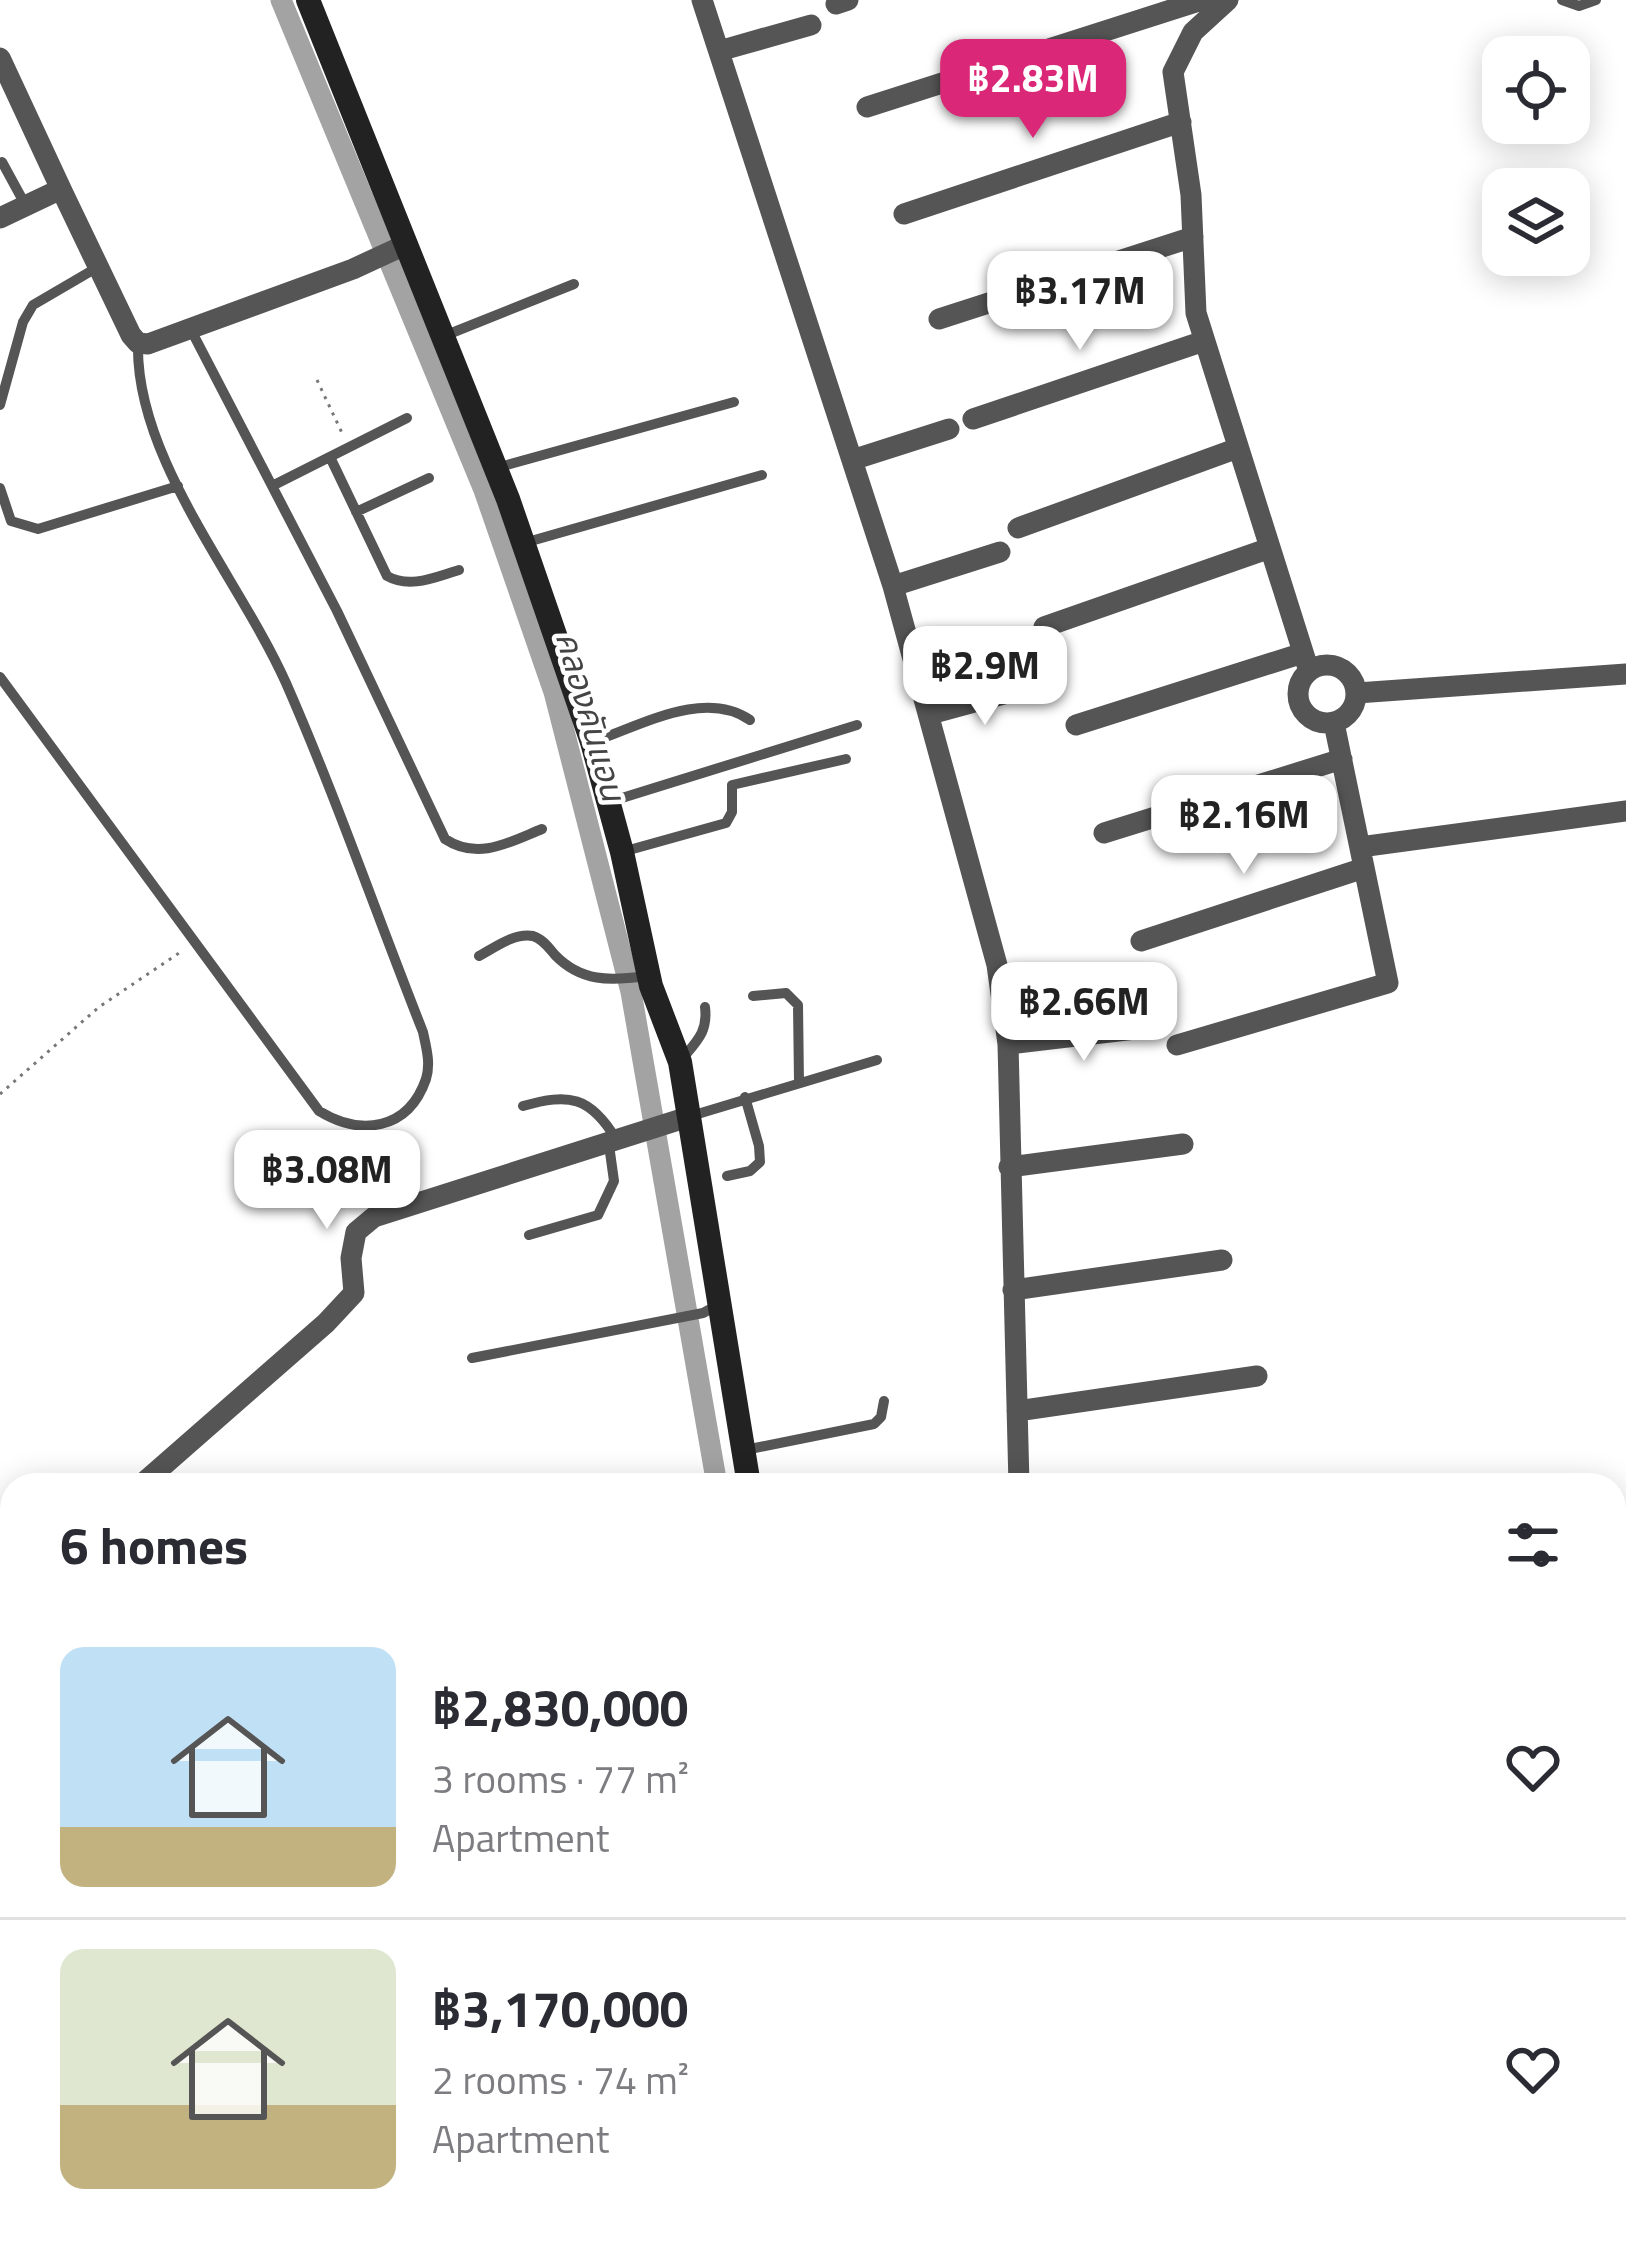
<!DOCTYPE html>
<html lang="en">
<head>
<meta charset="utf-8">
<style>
  :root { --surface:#fff; --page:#f2f2f3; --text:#2b2b33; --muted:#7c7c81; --line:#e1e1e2; --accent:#db2777 }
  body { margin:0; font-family:"Titillium Web","Noto Sans Thai",sans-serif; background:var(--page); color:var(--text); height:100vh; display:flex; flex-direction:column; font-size:45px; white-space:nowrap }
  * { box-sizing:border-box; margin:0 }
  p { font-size:39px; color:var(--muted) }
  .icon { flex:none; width:66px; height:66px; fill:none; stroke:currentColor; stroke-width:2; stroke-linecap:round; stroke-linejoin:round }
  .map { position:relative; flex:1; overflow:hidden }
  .details { position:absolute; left:0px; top:1473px; width:1626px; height:771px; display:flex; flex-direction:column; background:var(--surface); border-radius:36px 36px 0 0; box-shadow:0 6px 30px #0003 }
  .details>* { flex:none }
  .buttons { position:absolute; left:1482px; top:36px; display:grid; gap:24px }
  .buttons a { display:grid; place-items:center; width:108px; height:108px; border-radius:24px; background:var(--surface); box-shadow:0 6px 30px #0003; font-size:60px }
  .price { position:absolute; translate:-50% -102px; padding:0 27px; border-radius:24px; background:#fff; color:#222; font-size:39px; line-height:78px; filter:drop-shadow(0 3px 6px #0008) }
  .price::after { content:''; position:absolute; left:50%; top:72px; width:36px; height:27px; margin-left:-18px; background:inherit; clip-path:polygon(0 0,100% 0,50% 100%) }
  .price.on { background:var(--accent); color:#fff }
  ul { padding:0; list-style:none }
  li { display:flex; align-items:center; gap:36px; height:300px; padding:0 60px }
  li+li { border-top:3px solid var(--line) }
  li span { display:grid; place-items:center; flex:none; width:336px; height:240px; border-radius:24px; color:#555 }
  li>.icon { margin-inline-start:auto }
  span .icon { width:144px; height:144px; fill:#fffc; stroke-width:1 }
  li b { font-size:51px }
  h2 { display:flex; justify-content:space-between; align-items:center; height:144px; padding:0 60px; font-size:51px }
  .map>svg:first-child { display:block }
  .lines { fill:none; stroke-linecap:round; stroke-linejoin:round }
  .canal { stroke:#a3a3a3; stroke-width:21 }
  .path { stroke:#777; stroke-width:3; stroke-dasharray:3 6; stroke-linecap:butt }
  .lane { stroke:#555; stroke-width:10 }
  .street { stroke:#555; stroke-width:21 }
  .secondary { stroke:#222; stroke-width:24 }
  .labels { text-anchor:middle; stroke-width:9; stroke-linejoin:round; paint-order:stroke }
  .water-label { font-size:33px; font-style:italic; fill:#444; stroke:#fff }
</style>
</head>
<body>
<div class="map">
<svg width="1626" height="2243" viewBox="0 0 1626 2243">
  <rect width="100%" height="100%" fill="#fff"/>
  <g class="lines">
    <path class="canal" d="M281,0L484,490L554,692L631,992L717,1485
      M499,2243L510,2232"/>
    <path class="path" d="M317,380L343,435
      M0,1094L99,1007L182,951"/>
    <path class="lane" d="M1562,0L1579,6L1596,0
      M2,162L26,206
      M191,330L337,611L445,839C478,861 510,842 542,829
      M444,336L574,284
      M0,405L23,322L33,305L98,267
      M330,457L387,576C410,589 435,577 459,570
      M496,468L734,402
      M272,486L407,418
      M0,488L11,521L38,529L178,486
      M356,512L429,478
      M524,543L762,475
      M0,677L319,1111C360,1136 408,1131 426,1079C431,1063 426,1047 423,1032C377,916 336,797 286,683C239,578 135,459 138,343
      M595,741C642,725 704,689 750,720
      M609,802L857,725
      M622,852L726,823L732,812V785L846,759
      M479,956C494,948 515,932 533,936C543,939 549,948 555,955C581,982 610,981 646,976
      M753,996L786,993L798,1005L799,1082
      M682,1059C697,1041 708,1032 705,1007
      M523,1106C569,1093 590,1096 616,1139
      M691,1116L877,1060
      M727,1176L750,1171L760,1162L759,1146L745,1097
      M529,1235L598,1215L614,1181L609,1145
      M472,1358L703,1313L720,1304
      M745,1450L874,1424L881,1417L884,1401
      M893,2232L896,2243
      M1092,2232L1095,2243"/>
    <path class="street" d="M702,0L893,586L997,965L1008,1044L1019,1485
      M1228,0L1193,32L1173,72L1191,195L1196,313L1309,671
      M836,4L848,0
      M719,51L811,25
      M0,58L61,189
      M867,107L1202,0
      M904,214L1181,122
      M0,218L61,189L131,335L138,343L148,344L353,269L407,244
      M939,319L1193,237
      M973,419L1204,341
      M852,460L949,429
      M1018,528L1238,448
      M893,586L1000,552
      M1044,627L1270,548
      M1298 694a29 29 0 1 1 58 0a29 29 0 1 1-58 0Z
      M1357,693L1626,674
      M930,714L1026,688
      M1076,725L1303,653
      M1104,833L1342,759
      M1360,847L1626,811
      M1141,941L1364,868
      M1008,1044L1152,1027
      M1177,1045L1388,983L1334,723
      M1009,1167L1183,1144
      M1013,1290L1222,1260
      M1017,1411L1257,1376
      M141,1485L326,1323L354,1293L351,1258L356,1232L374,1217L688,1117
      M0,1608L12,1598"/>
    <path class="secondary" d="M308,0L508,499L592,742L622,852L651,986L680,1062L749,1485
      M1614,2131L1626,2110
      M553,2243L562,2232
      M1567,2243L1571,2232
      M1616,2243L1626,2225"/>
  </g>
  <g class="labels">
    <g class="water-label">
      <text transform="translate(591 716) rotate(74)" y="12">คลองคันแอน</text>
    </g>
  </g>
</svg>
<div class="buttons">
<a><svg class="icon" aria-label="locate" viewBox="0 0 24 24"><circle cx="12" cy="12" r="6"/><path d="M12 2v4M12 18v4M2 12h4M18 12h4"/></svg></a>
<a><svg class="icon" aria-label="layers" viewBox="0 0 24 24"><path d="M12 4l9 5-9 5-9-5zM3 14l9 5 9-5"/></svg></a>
</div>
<b class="price on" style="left:1033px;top:141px">฿2.83M</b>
<b class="price" style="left:1080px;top:353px">฿3.17M</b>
<b class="price" style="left:985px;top:728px">฿2.9M</b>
<b class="price" style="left:1244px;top:877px">฿2.16M</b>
<b class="price" style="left:1084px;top:1064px">฿2.66M</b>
<b class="price" style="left:327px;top:1232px">฿3.08M</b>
<section class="details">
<h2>6 homes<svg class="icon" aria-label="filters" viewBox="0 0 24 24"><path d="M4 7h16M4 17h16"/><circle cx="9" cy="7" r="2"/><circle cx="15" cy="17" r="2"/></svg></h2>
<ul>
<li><span style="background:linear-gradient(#bfe0f5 75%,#c2b280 0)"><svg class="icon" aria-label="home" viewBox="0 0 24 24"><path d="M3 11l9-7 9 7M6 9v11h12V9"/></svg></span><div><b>฿2,830,000</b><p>3 rooms · 77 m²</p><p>Apartment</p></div><svg class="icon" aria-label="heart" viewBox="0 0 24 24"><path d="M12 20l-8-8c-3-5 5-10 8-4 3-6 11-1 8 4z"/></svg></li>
<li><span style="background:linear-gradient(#dfe7d0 65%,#c2b280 0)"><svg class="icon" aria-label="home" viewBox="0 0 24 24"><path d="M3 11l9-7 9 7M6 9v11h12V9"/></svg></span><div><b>฿3,170,000</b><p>2 rooms · 74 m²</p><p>Apartment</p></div><svg class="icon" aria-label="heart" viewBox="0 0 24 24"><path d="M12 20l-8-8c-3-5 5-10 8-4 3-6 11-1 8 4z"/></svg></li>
</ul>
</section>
</div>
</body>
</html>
